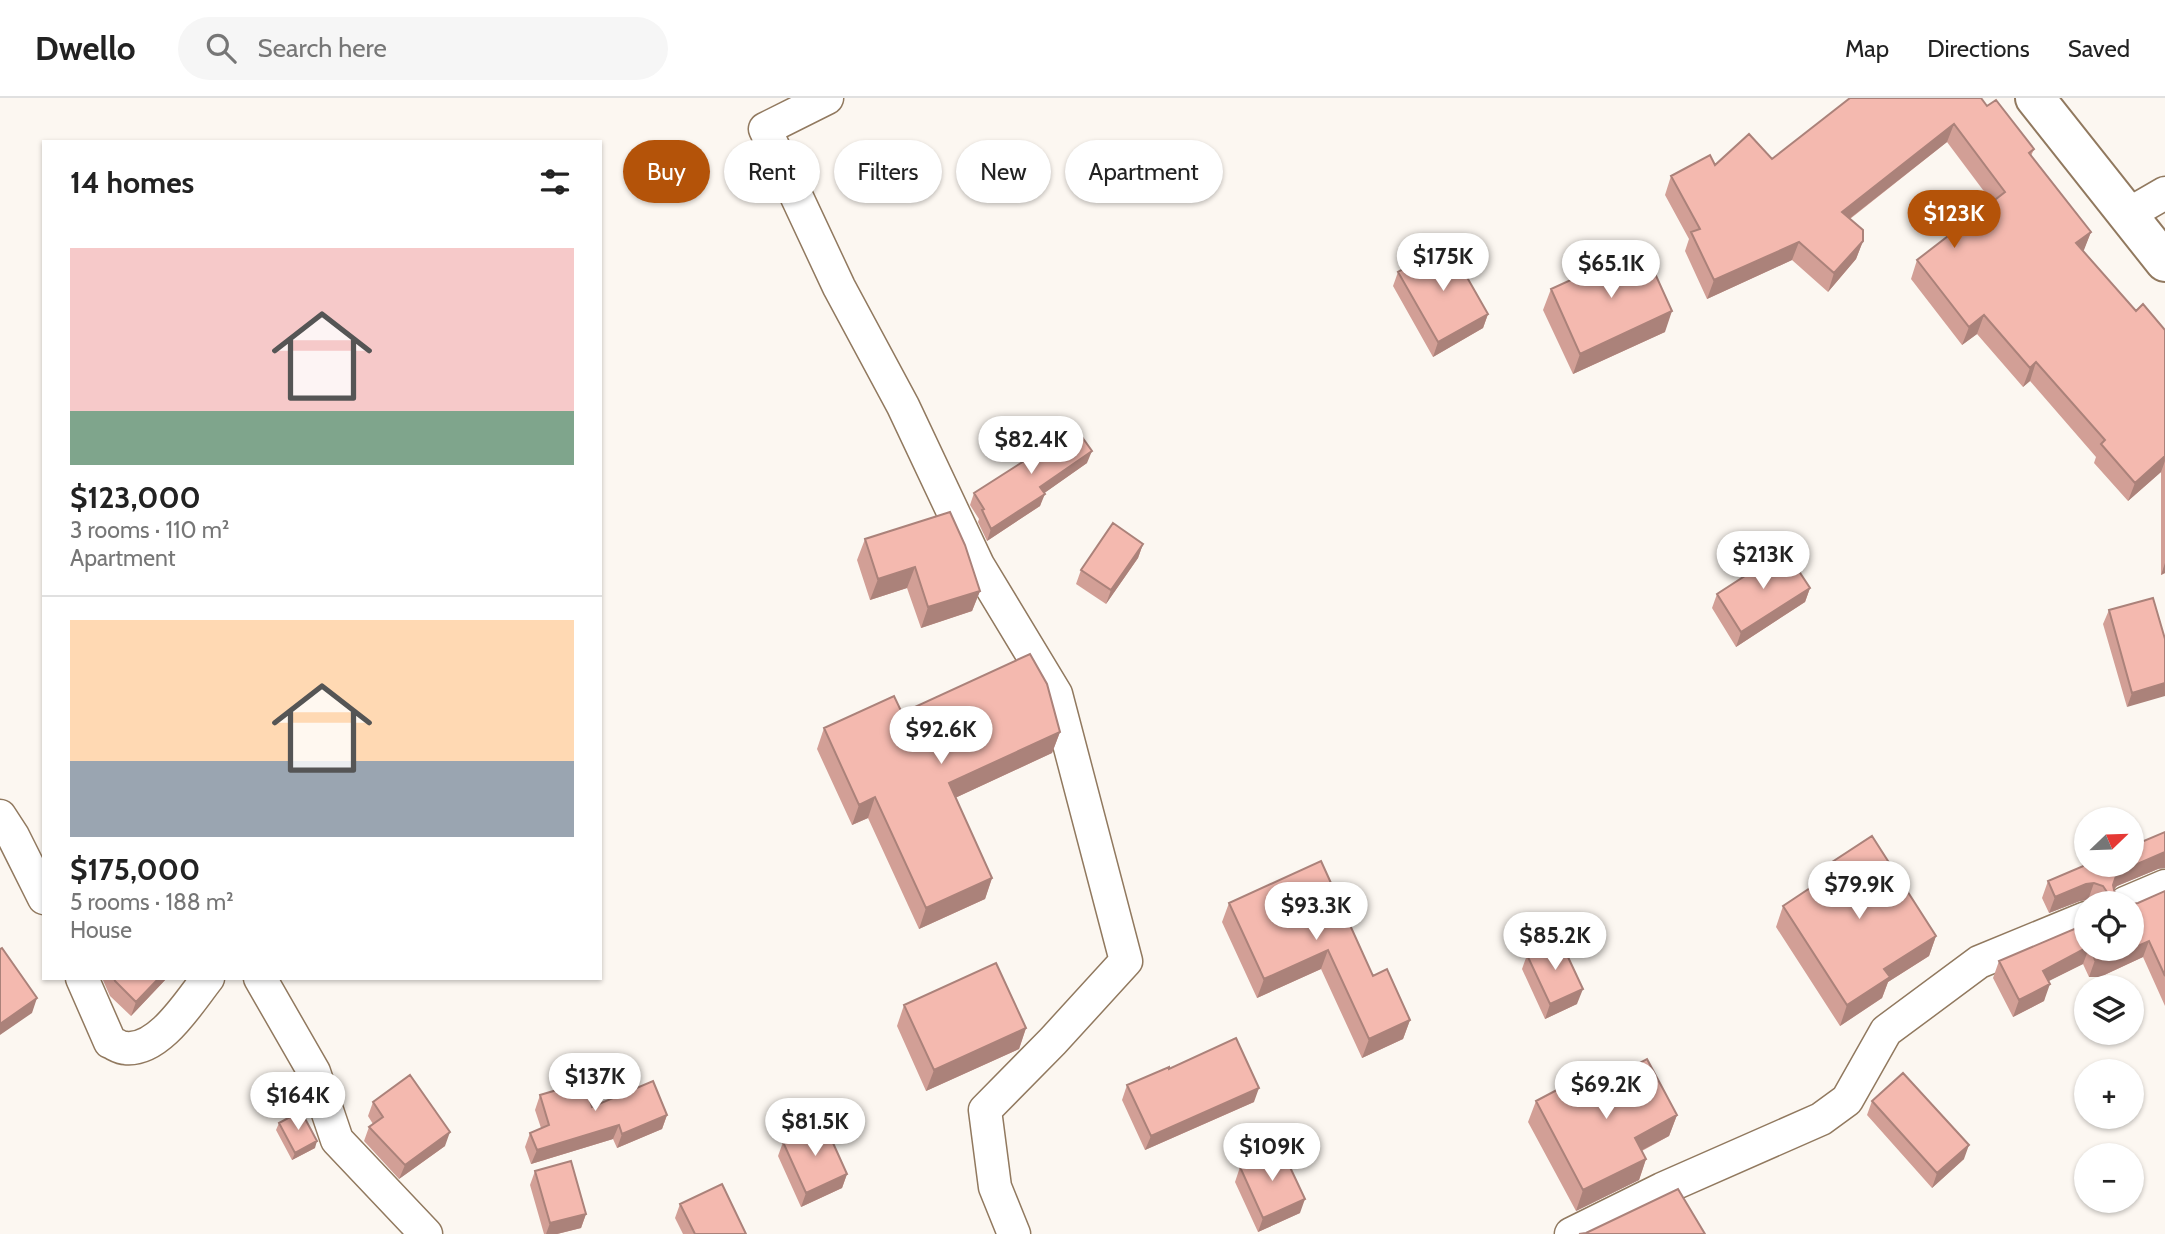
<!DOCTYPE html>
<html lang="en">
<head>
<meta charset="utf-8">
<style>
  :root { --surface:#fff; --page:#f6f6f6; --text:#222; --muted:#767676; --line:#e0e0e0; --accent:#b45309 }
  body { margin:0; font-family:Cabin,sans-serif; background:var(--page); color:var(--text); height:100vh; display:flex; flex-direction:column; font-size:26px; white-space:nowrap }
  * { box-sizing:border-box; margin:0 }
  p { font-size:23px; color:var(--muted) }
  .icon { flex:none; width:38px; height:38px; fill:none; stroke:currentColor; stroke-width:2; stroke-linecap:round; stroke-linejoin:round }
  .map { position:relative; flex:1; overflow:hidden }
  .panel { position:absolute; left:42px; top:42px; width:560px; height:840px; display:flex; flex-direction:column; background:var(--surface); border-radius:0px; box-shadow:0 2px 5px #0004 }
  .panel>* { flex:none }
  .guide { position:absolute; left:623px; top:42px; width:665px; height:63px; display:flex; gap:14px }
  .needle { width:46px; rotate:67deg }
  .tools { position:absolute; left:2074px; top:709px; display:grid; gap:14px }
  .tools a { display:grid; place-items:center; width:70px; height:70px; border-radius:50%; background:var(--surface); box-shadow:0 2px 5px #0004; font-size:35px }
  .price { position:absolute; translate:-50% -60px; padding:0 16px; border-radius:24px; background:#fff; color:#222; font-size:23px; line-height:46px; filter:drop-shadow(0 2px 4px #0008) }
  .price::after { content:''; position:absolute; left:50%; top:42px; width:21px; height:16px; margin-left:-10px; background:inherit; clip-path:polygon(0 0,100% 0,50% 100%) }
  .price.on { background:var(--accent); color:#fff }
  ul { padding:0; list-style:none }
  li { display:grid; align-content:center; gap:14px; height:371px; padding:0 28px }
  li+li { border-top:2px solid var(--line) }
  li span { display:grid; place-items:center; height:217px; border-radius:0px; color:#555 }
  li>.icon { margin-inline-start:auto }
  span .icon { width:126px; height:126px; fill:#fffc; stroke-width:1 }
  li b { font-size:30px }
  h2 { display:flex; justify-content:space-between; align-items:center; height:84px; padding:0 28px; font-size:30px }
  .pill { padding:0 24px; border-radius:32px; background:var(--surface); box-shadow:0 2px 5px #0004; font-size:24px; line-height:63px }
  .pill.on { background:var(--accent); color:#fff }
  header { display:flex; align-items:center; gap:42px; box-sizing:border-box; height:98px; padding:0 35px; background:var(--surface); border-bottom:2px solid var(--line) }
  header strong { font-size:33px }
  nav { display:flex; gap:38px; margin-inline-start:auto; font-size:24px }
  .search { width:490px; height:63px; background:var(--page); display:flex; align-items:center; gap:18px; box-sizing:border-box; padding:0 24px; border-radius:38px; color:var(--muted); font-size:26px }
  .map>svg:first-child { display:block }
  .lines { fill:none; stroke-linecap:round; stroke-linejoin:round }
  .minor-casing { stroke:#91795f; stroke-width:35 }
  .trunk-casing { stroke:#91795f; stroke-width:42 }
  .minor { stroke:#fff; stroke-width:32 }
  .trunk { stroke:#fff; stroke-width:38 }
  .wall { fill:#d29f96 }
  .shaded-wall { fill:#ab827a }
  .building { fill:#f4b9af; stroke:#ab827a; stroke-width:2 }
</style>
</head>
<body>
<header>
<strong>Dwello</strong>
<div class="search"><svg class="icon" aria-label="search" viewBox="0 0 24 24"><circle cx="10" cy="10" r="6"/><path d="M15 15l6 6"/></svg>Search here</div>
<nav><a>Map</a><a>Directions</a><a>Saved</a></nav>
</header>
<div class="map">
<svg width="2165" height="1136" viewBox="0 0 2165 1136">
  <rect width="100%" height="100%" fill="#fcf7f1"/>
  <g class="lines">
    <g class="minor-casing">
      <path id="minor" d="M827,0L765,31L839,189L903,308L978,467L1056,596L1126,863L1053,943L985,1012L995,1089L1014,1136
        M2127,117L2165,95
        M0,718L13,738L44,800
        M2125,805L2165,788
        M82,880L110,944C115,946 120,950 125,950C159,954 189,904 208,880
        M260,880L314,974L337,1042L426,1136
        M1571,1136L1662,1091L1821,1021L1847,1002L1886,933L1979,864L2086,820"/>
    </g>
    <g class="trunk-casing">
      <path id="trunk" d="M2035,0L2165,164"/>
    </g>
    <use href="#minor" class="minor"/>
    <use href="#trunk" class="trunk"/>
  </g>
  <path class="wall" d="M1987,8L2034,51L2031,58L2091,134L2083,153L2136,213L2165,232V475L2161,477V374L2128,403L2094,365L2096,359L2030,283L2023,289L1977,236L1962,247L1911,181L1917,162L1992,104L1947,44L1850,121L1863,143L1856,161L1828,194L1792,162L1707,201L1685,153L1689,141L1665,97L1671,78L1715,67L1772,61Z
    M1398,174L1488,216L1483,230L1433,259L1393,188Z
    M1551,191L1665,234L1573,276L1543,212Z
    M1044,345L1087,365L1044,395L1040,408L987,443L978,424L979,421L970,407L974,395L1041,352Z
    M865,441L980,493L972,513L921,530L907,490L870,502L857,462Z
    M1143,446L1138,460L1106,506L1076,486L1081,472Z
    M1810,490L1805,504L1736,549L1712,510L1717,496Z
    M2109,512L2165,541L2127,609L2103,526Z
    M902,615L1060,634L1052,655L955,700L992,780L985,801L919,831L868,720L852,727L817,651L824,630Z
    M1321,763L1373,878L1410,922L1403,941L1362,960L1321,871L1257,900L1222,824L1229,805Z
    M1829,766L1936,838L1929,858L1888,884L1882,900L1840,928L1776,829L1783,808L1823,782Z
    M2158,771L2117,788L2114,791L2115,796L2120,802L2126,805H2096L2088,802L2080,803L2049,815L2042,800L2048,783Z
    M2165,793V908L2143,859L2100,879H2089L2083,866L2048,883L2044,903L2013,919L1993,880L1999,863L2086,850H2132L2138,805Z
    M1527,857L1577,906L1545,921L1522,871Z
    M102,880H167L131,918L110,898Z
    M904,907L1026,930L1019,951L926,993L897,928Z
    M1127,987L1254,1004L1145,1052L1122,1002Z
    M1592,990L1677,1017L1669,1038L1642,1053L1646,1061L1639,1082L1576,1113L1528,1024L1536,1003Z
    M540,997L592,1009L667,1017L662,1031L617,1050L613,1041L531,1066L525,1049L530,1035L541,1030L535,1012Z
    M1872,1003L1964,1061L1932,1090L1867,1017Z
    M373,1004L445,1048L399,1081L364,1043L369,1029L373,1026L368,1018Z
    M279,1025L315,1050L292,1062L276,1032Z
    M783,1044L847,1076L842,1090L801,1109L778,1058Z
    M1240,1069L1300,1115L1258,1134L1235,1084Z
    M535,1073L586,1116L581,1130L557,1136H544L530,1087Z
    M680,1106L746,1136H683L675,1120Z"/>
  <path class="shaded-wall" d="M1954,26L1947,44L1835,132L1842,114Z
    M2091,134L2084,152L2070,163L2076,145Z
    M1863,143L1856,161L1828,194L1834,175Z
    M1799,144L1792,162L1707,201L1714,182Z
    M1672,213L1665,234L1573,276L1580,256Z
    M1488,216L1483,230L1433,259L1438,244Z
    M1984,217L1977,236L1962,247L1969,229Z
    M2036,264L2030,283L2023,289L2030,270Z
    M1092,353L1087,365L1036,401L1040,389Z
    M2165,358V363L2161,374L2128,403L2135,385Z
    M1045,396L1040,408L987,443L991,431Z
    M1143,446L1138,460L1106,506L1111,492Z
    M2165,465V475L2161,477Z
    M915,469L907,490L870,502L878,481Z
    M1810,490L1805,504L1736,549L1741,534Z
    M980,493L972,513L921,530L928,509Z
    M2165,585V598L2127,609L2132,595Z
    M1060,634L1052,655L942,706L949,685Z
    M875,699L868,720L852,727L859,707Z
    M2165,754V770L2158,771L2117,788L2110,795L2116,778L2123,772Z
    M992,780L985,801L919,831L926,810Z
    M2094,785L2088,802L2080,803L2049,815L2055,799L2086,786Z
    M1936,838L1929,858L1888,884L1882,900L1840,928L1847,907L1884,871Z
    M2149,843L2143,859L2100,879H2089L2095,862Z
    M2086,850H2089L2083,866L2037,889L2043,873Z
    M1328,852L1321,871L1257,900L1264,881Z
    M159,880H167L131,918L136,904Z
    M2050,886L2044,903L2013,919L2019,902Z
    M1583,891L1577,906L1545,921L1550,906Z
    M37,900L32,915L0,937V926Z
    M1410,922L1403,941L1362,960L1369,941Z
    M1026,930L1019,951L926,993L934,972Z
    M1259,990L1254,1004L1145,1052L1151,1038Z
    M667,1017L662,1031L617,1050L622,1036Z
    M1677,1017L1669,1038L1627,1060L1635,1040Z
    M619,1027L613,1041L531,1066L537,1052Z
    M450,1034L445,1048L399,1081L405,1067Z
    M317,1043L315,1050L292,1062L295,1055Z
    M1969,1047L1964,1061L1932,1090L1937,1075Z
    M1646,1061L1639,1082L1576,1113L1583,1092Z
    M847,1076L842,1090L801,1109L806,1095Z
    M1305,1101L1300,1115L1258,1134L1263,1120Z
    M586,1116L581,1130L557,1136H546L550,1125Z"/>
  <path class="building" d="M1850,0H1981L1987,8L1996,2L2034,51L2029,55L2091,134L2076,145L2136,213L2143,206L2165,232V358L2135,385L2101,346L2105,342L2036,264L2030,270L1984,217L1969,229L1917,162L2005,94L1954,26L1842,114L1863,132V143L1834,175L1799,144L1714,182L1691,134L1700,131L1671,78L1710,57L1715,67L1749,36L1772,61Z
    M1448,146L1488,216L1438,244L1398,174Z
    M1643,149L1672,213L1580,256L1551,191Z
    M1072,325L1092,353L1040,389L1045,396L991,431L982,412L984,411L974,395L1046,349L1044,345Z
    M950,414L965,447L980,493L928,509L915,469L878,481L865,441Z
    M1113,425L1143,446L1111,492L1081,472Z
    M1785,452L1810,490L1741,534L1717,496Z
    M2153,500L2165,541V585L2132,595L2109,512Z
    M1030,556L1047,586L1060,634L949,685L992,780L926,810L875,699L859,707L824,630L894,598L902,615Z
    M2165,734V754L2123,772L2116,778L2113,787L2115,796L2120,802L2126,805H2110L2109,797L2103,788L2094,785L2086,786L2055,799L2048,783L2088,766H2132V748Z
    M1872,738L1936,838L1884,871L1890,879L1847,907L1783,808L1834,774L1829,766Z
    M1321,763L1373,878L1387,871L1410,922L1369,941L1328,852L1264,881L1229,805Z
    M2165,793V878L2149,843L2106,862H2095L2090,850H2132V806L2138,805Z
    M2086,826V850L2043,873L2050,886L2019,902L1999,863Z
    M1560,842L1583,891L1550,906L1527,857Z
    M2,850L37,900L0,926V851Z
    M996,865L1026,930L934,972L904,907Z
    M114,880H159L136,904L115,883Z
    M1236,940L1259,990L1151,1038L1127,987L1169,969V971Z
    M1647,961L1677,1017L1635,1040L1646,1061L1583,1092L1536,1003L1585,977L1592,990Z
    M1903,975L1969,1047L1937,1075L1872,1003Z
    M410,977L450,1034L405,1067L369,1029L383,1019L373,1004Z
    M653,983L667,1017L622,1036L619,1027L537,1052L530,1035L549,1027L540,997L584,984L592,1009Z
    M301,1013L317,1043L295,1055L279,1025Z
    M824,1025L847,1076L806,1095L783,1044Z
    M1281,1050L1305,1101L1263,1120L1240,1069Z
    M571,1063L586,1116L550,1125L535,1073Z
    M722,1086L746,1136H695L680,1106Z
    M1678,1091L1705,1136H1579L1586,1135Z"/>
</svg>
<div class="tools">
<a><svg class="needle" viewBox="-14 -14 28 28"><path d="M0-13l5 13h-10z" fill="#e53935"/><path d="M0 13l5-13h-10z" fill="#767676"/></svg></a>
<a><svg class="icon" aria-label="locate" viewBox="0 0 24 24"><circle cx="12" cy="12" r="6"/><path d="M12 2v4M12 18v4M2 12h4M18 12h4"/></svg></a>
<a><svg class="icon" aria-label="layers" viewBox="0 0 24 24"><path d="M12 4l9 5-9 5-9-5zM3 14l9 5 9-5"/></svg></a>
<a>+</a>
<a>−</a>
</div>
<b class="price on" style="left:1954px;top:152px">$123K</b>
<b class="price" style="left:1443px;top:195px">$175K</b>
<b class="price" style="left:1611px;top:202px">$65.1K</b>
<b class="price" style="left:1031px;top:378px">$82.4K</b>
<b class="price" style="left:1763px;top:493px">$213K</b>
<b class="price" style="left:941px;top:668px">$92.6K</b>
<b class="price" style="left:1859px;top:823px">$79.9K</b>
<b class="price" style="left:1316px;top:844px">$93.3K</b>
<b class="price" style="left:1555px;top:874px">$85.2K</b>
<b class="price" style="left:595px;top:1015px">$137K</b>
<b class="price" style="left:1606px;top:1023px">$69.2K</b>
<b class="price" style="left:298px;top:1034px">$164K</b>
<b class="price" style="left:815px;top:1060px">$81.5K</b>
<b class="price" style="left:1272px;top:1085px">$109K</b>
<div class="guide">
<a class="pill on">Buy</a>
<a class="pill">Rent</a>
<a class="pill">Filters</a>
<a class="pill">New</a>
<a class="pill">Apartment</a>
</div>
<section class="panel">
<h2>14 homes<svg class="icon" aria-label="filters" viewBox="0 0 24 24"><path d="M4 7h16M4 17h16"/><circle cx="9" cy="7" r="2"/><circle cx="15" cy="17" r="2"/></svg></h2>
<ul>
<li><span style="background:linear-gradient(#f6c9c9 75%,#7fa58c 0)"><svg class="icon" aria-label="home" viewBox="0 0 24 24"><path d="M3 11l9-7 9 7M6 9v11h12V9"/></svg></span><div><b>$123,000</b><p>3 rooms · 110 m²</p><p>Apartment</p></div></li>
<li><span style="background:linear-gradient(#ffd9b3 65%,#9aa5b1 0)"><svg class="icon" aria-label="home" viewBox="0 0 24 24"><path d="M3 11l9-7 9 7M6 9v11h12V9"/></svg></span><div><b>$175,000</b><p>5 rooms · 188 m²</p><p>House</p></div></li>
</ul>
</section>
</div>
</body>
</html>
